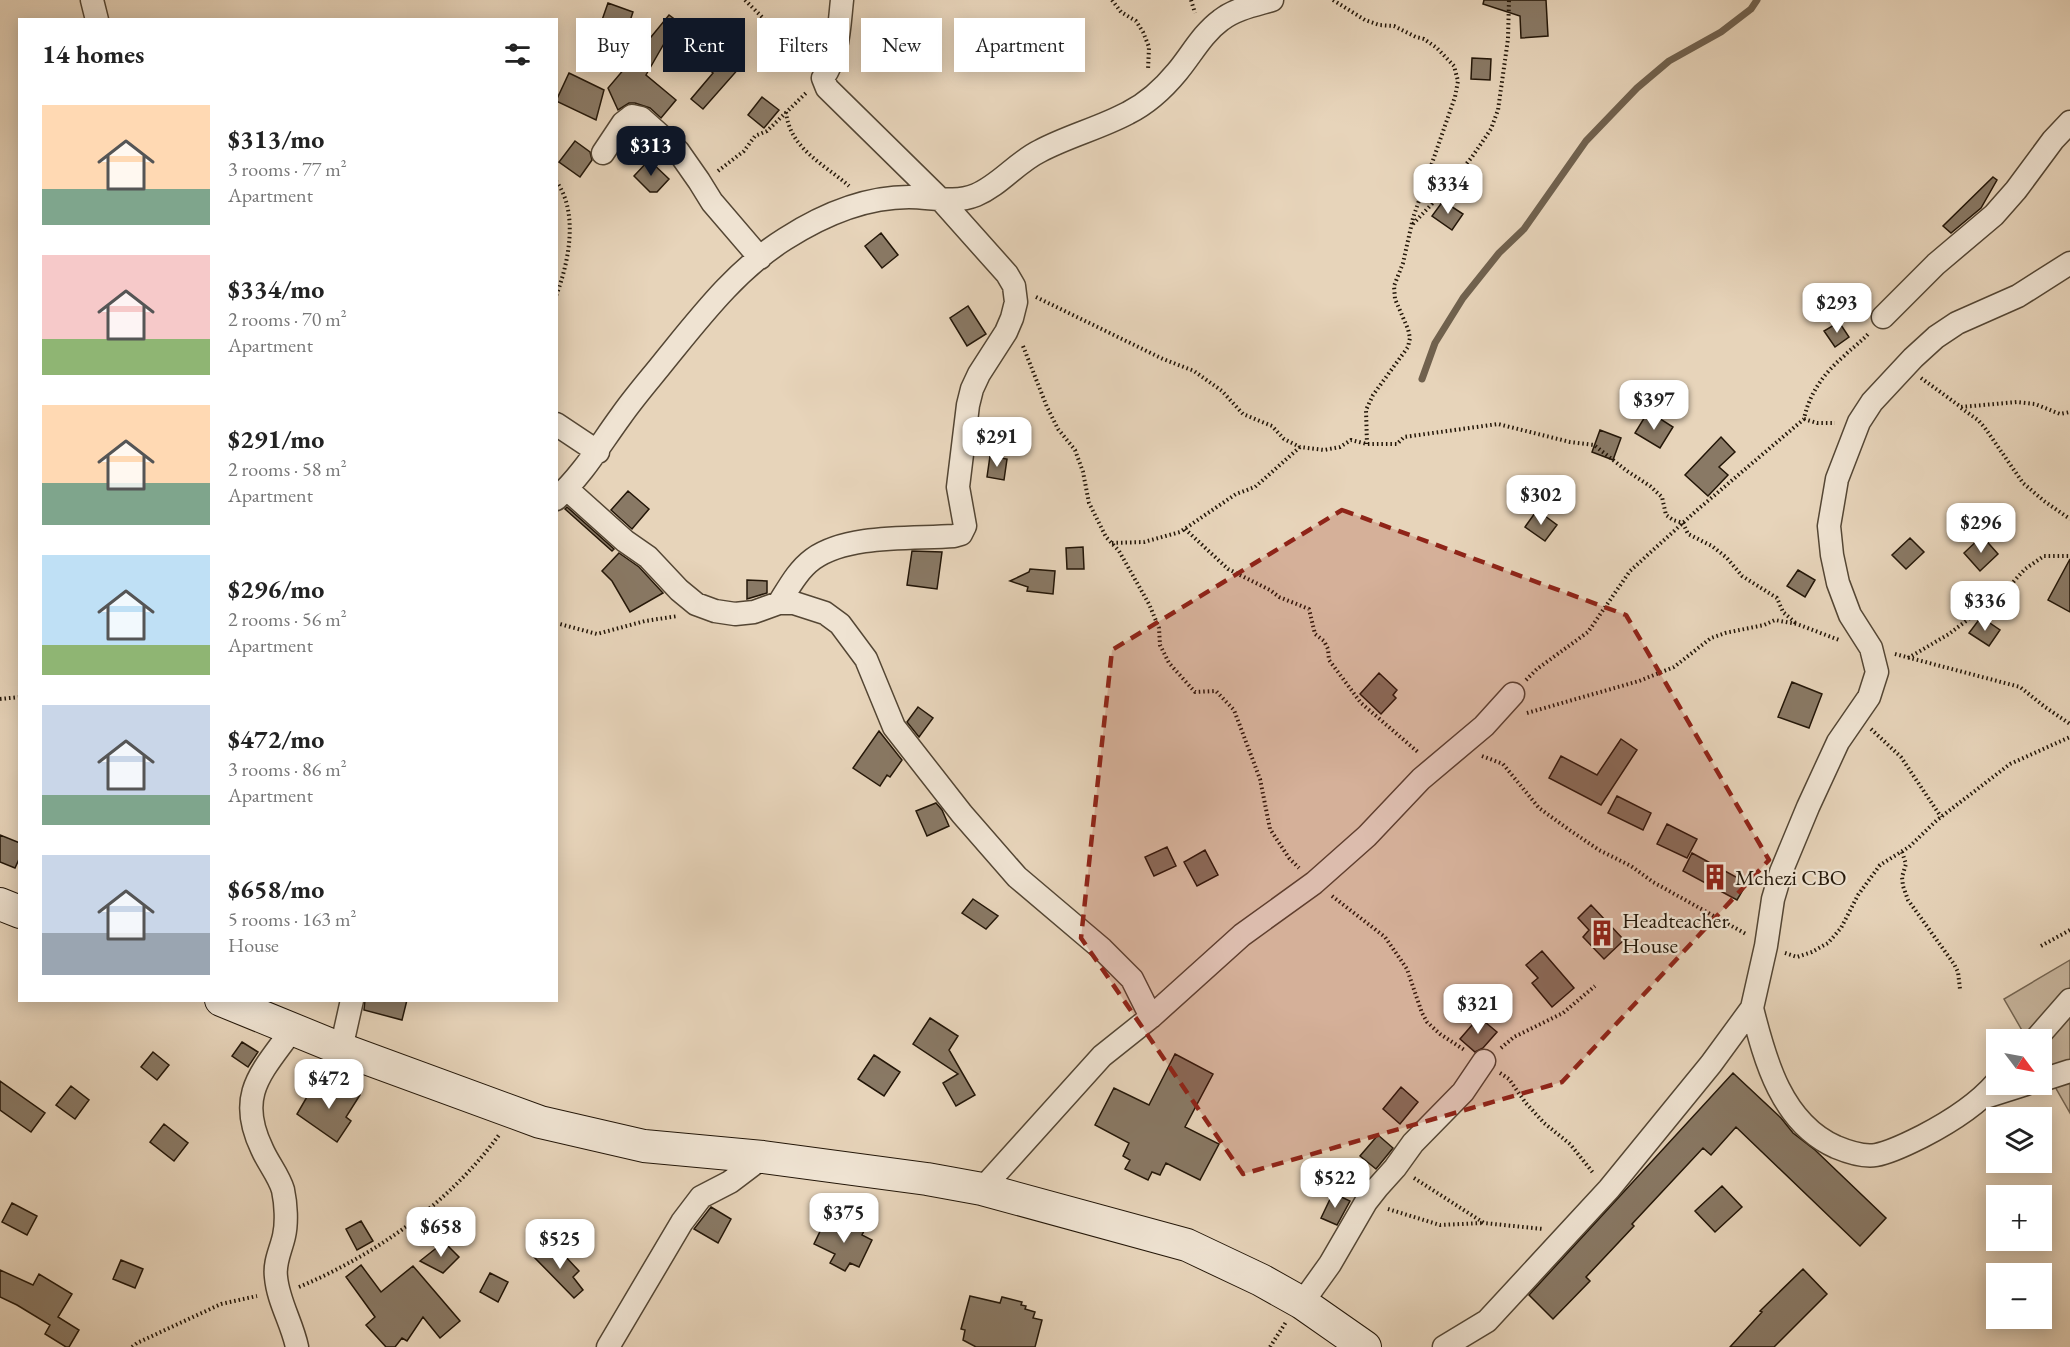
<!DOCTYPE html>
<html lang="en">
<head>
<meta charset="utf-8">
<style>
  :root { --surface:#fff; --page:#f6f6f6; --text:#222; --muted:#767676; --accent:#111827 }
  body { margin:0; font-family:"EB Garamond",serif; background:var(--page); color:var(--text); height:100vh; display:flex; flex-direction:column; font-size:22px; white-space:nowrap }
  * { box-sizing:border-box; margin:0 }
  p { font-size:20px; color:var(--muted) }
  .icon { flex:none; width:33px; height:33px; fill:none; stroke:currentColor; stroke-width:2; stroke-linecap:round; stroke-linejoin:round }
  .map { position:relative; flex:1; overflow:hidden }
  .panel { position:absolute; left:18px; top:18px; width:540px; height:984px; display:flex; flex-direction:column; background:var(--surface); border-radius:0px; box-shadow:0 3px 15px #0003 }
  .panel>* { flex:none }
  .hud { position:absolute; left:576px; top:18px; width:570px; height:54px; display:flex; gap:12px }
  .needle { width:39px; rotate:122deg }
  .fabs { position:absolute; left:1986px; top:1029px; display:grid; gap:12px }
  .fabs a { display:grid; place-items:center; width:66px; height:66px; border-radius:0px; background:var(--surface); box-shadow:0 3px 15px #0003; font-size:30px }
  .price { position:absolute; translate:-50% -51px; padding:0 14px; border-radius:12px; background:#fff; color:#222; font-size:20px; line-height:39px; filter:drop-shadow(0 2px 3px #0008) }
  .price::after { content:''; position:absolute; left:50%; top:36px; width:18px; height:14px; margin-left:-9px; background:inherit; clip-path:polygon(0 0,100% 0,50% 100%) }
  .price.current { background:var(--accent); color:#fff }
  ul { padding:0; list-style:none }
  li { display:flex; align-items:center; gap:18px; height:150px; padding:0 24px }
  li span { display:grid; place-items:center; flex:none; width:168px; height:120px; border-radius:0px; color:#555 }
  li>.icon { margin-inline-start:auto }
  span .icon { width:72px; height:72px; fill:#fffc; stroke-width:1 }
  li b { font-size:26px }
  h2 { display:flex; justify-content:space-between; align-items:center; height:72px; padding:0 24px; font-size:26px }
  .pill { padding:0 21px; border-radius:0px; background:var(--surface); box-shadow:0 3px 15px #0003; font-size:21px; line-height:54px }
  .pill.current { background:var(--accent); color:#fff }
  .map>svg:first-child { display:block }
  .garden { fill:#c6b49c; stroke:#746552; stroke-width:1.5 }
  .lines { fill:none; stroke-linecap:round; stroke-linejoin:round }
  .stream { stroke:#70614e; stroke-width:7 }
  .building { fill:#897965; stroke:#231608; stroke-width:1.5 }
  .street-casing { stroke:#544634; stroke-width:25 }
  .secondary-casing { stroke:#231608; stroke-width:34 }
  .path { stroke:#231608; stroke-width:4; stroke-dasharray:1.5 3; stroke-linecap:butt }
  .street { stroke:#efe3d2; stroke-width:22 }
  .secondary { stroke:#efe3d2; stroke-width:32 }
  .marked { fill:#8f2418; fill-opacity:0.2; stroke:#8f2418; stroke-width:4.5; stroke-dasharray:12 8; stroke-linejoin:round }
  .labels { text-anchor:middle; stroke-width:4.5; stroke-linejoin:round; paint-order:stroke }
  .poi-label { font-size:22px; fill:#231608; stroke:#efe3d2; text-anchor:start }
</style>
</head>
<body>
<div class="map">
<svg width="2070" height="1347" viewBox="0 0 2070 1347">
  <rect width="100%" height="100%" fill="#e7d4ba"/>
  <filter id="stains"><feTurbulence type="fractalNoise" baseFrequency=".00333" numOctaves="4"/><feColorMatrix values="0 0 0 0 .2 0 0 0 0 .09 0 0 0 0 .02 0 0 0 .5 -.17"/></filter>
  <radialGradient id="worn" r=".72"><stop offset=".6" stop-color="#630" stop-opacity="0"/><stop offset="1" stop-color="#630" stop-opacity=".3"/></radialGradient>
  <path class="garden" d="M2070,960V1113L2042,1064V1040L2027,1039L2004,999Z"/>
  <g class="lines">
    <path class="stream" d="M1422,379L1435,343L1463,298L1499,253L1524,229L1586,141L1637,88L1669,61L1721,32L1751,9L1757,0"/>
  </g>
  <path class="building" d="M1484,0H1546L1548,36L1521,38L1520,16L1483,4Z
    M608,3L633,12L629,24L651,37L669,15L677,21L646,75L676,100L661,118L650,108L635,103H629L618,110L608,88L636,55L595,40Z
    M709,36L723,48L720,52L741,66L703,109L691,99L713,73L693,55Z
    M1472,58L1491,59L1490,80L1471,79Z
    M569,73L604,90L596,120L556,101Z
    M762,97L779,110L764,128L748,115Z
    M575,141L590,152L592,160L580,177L559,162Z
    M649,160L669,179L657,192H650L634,176Z
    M1993,177L1997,180L1981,208L1951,233L1943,226Z
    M1443,201L1463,214L1452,230L1432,216Z
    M881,233L898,255L882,268L865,246Z
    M968,306L986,334L967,346L950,318Z
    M1839,322L1849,337L1835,347L1824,331Z
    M1646,415L1657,422L1659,418L1673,427L1660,448L1635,433Z
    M1600,430L1621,438L1613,460L1592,452Z
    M1721,437L1735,452L1719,467L1728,475L1708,496L1685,475Z
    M990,456L1007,459L1004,480L987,477Z
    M628,491L649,509L632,529L611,510Z
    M567,507L614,549L612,551L565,509Z
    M1537,510L1557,525L1545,541L1525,527Z
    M1982,536L1998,554L1980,571L1964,553Z
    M1910,538L1924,552L1906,569L1892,555Z
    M1083,547L1084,569H1067L1066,548Z
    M912,551L942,552L937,589L907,585Z
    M619,553L639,567L663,593L630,612L612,581L602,571Z
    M2070,559V612L2048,600Z
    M1030,569L1055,571L1053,594L1027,591L1028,587L1010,581L1029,572Z
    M1798,570L1815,580L1805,597L1787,586Z
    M747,580L767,581V593L747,599Z
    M1981,617L2000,630L1989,646L1969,633Z
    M1379,673L1397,690L1393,695L1396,698L1381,714L1360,694Z
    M1792,682L1822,694L1809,728L1778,717Z
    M918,707L933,718L919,737L907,722Z
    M879,731L902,760L890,777L887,775L880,786L853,768Z
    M1621,739L1637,750L1601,805L1549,778L1561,756L1597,775Z
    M1617,796L1651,813L1643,830L1608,813Z
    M936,803L942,810L949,826L927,836L916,811Z
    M1667,824L1697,839L1687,858L1657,844Z
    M0,835L20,843V857L15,868L0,862Z
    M1167,847L1176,866L1154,876L1145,857Z
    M1205,850L1218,875L1197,886L1184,862Z
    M1692,853L1747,883L1737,900L1683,871Z
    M973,899L998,916L986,929L962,913Z
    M1591,905L1624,940L1604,959L1583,937L1589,930L1578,918Z
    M1542,951L1574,988L1552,1007L1532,983L1538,978L1526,965Z
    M365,1000H407L402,1020L364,1010Z
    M1479,1017L1497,1032L1483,1048L1475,1052L1460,1039Z
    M930,1018L958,1036L949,1050L975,1095L956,1106L943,1083L958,1074L913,1044Z
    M242,1042L258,1052L248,1067L232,1056Z
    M153,1052L169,1065L157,1080L141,1067Z
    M1175,1054L1213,1074L1185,1127L1219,1144L1200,1180L1166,1163L1160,1175L1152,1172L1148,1180L1125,1169L1130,1160L1123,1156L1129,1143L1095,1125L1114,1088L1149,1105Z
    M874,1055L900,1072L884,1096L858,1079Z
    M1733,1073L1781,1118L1793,1133L1815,1150L1886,1218L1860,1246L1736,1127L1711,1155L1703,1148L1632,1224L1634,1226L1586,1277L1590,1281L1553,1319L1529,1295Z
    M0,1081L45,1113L31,1132L0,1110Z
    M323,1083L336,1092L341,1083L360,1095L346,1117L351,1121L337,1142L297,1114L311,1090L316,1094Z
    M71,1086L89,1100L75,1119L56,1105Z
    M1401,1087L1418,1102L1400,1124L1383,1109Z
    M164,1124L188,1143L174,1161L150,1142Z
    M1378,1135L1393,1148L1376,1169L1360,1156Z
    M1722,1186L1742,1207L1715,1232L1695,1211Z
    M1333,1193L1350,1201L1337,1225L1321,1218Z
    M12,1203L37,1216L27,1235L2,1222Z
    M711,1207L731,1219L718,1243L694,1229Z
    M826,1219L847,1228L850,1222L865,1229L862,1235L872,1240L859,1267L850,1263L845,1271L830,1263L835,1254L814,1244Z
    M361,1221L373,1241L357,1250L346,1229Z
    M444,1242L459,1257L443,1273L420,1261Z
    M549,1246L559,1259L564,1255L579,1271L573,1277L583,1290L574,1298L534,1257Z
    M121,1260L143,1269L135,1288L113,1279Z
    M361,1265L381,1292L413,1266L460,1321L440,1338L423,1317L407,1341L402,1338L395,1347H386L366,1325L375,1317L346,1277Z
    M1803,1269L1827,1294L1774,1347H1730L1762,1312L1760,1311Z
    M0,1270L33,1285L39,1274L72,1294L58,1317L79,1330L69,1347H66L45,1334L50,1325L17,1305L0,1297Z
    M490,1273L508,1282L498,1302L480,1292Z
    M970,1296L1000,1303L1002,1297L1022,1302L1021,1305L1026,1306L1025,1309L1035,1312L1033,1318L1042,1320L1035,1347H976L963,1340L965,1330L961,1329Z"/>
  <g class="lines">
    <g class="street-casing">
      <path id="street" d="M92,0L97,20
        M603,153L623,123L632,116L641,118L678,151L699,181L712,202L760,258
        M1883,317L1936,264L1994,215L2016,190L2053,140L2070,122
        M556,424L598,452
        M567,489L625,541L648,557L679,590L696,604L715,611L735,614L754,612L779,603H794L825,613L840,624L866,659L894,727L962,814L1017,877L1102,949L1132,979L1151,1017
        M556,499C584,473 599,446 621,416C635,396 651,378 666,359C701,316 737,269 785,239C821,216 865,197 909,197C931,197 954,204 976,195C1000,185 1017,162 1040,151C1068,136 1100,128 1128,113C1148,103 1163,89 1177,72C1192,54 1202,34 1221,20C1235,9 1255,5 1272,0
        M779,603C789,587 798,570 813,559C848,534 912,539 954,536L961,534L965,526L958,487L968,405L972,389L979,374L1006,332L1012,318L1016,302L1014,286L1007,274L941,200L827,88L823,78C839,55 839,27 842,0
        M1752,1008C1765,1061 1782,1123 1836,1147C1848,1152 1864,1157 1876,1155C1892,1152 1909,1143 1923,1136C1950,1122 1976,1106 1996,1083
        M292,1030C261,1073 236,1095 262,1149C268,1163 279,1176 283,1190C286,1204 287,1223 284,1236C281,1250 274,1262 276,1277C278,1301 292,1323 297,1347
        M2035,1040L2070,1000
        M341,1049L352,1000
        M2042,1080L2070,1071
        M1982,1098L2026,1084
        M982,1189L1102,1056L1151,1017L1242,935L1314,883L1367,836L1421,779L1484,726L1513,694
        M1302,1303L1330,1264L1366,1202L1377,1188L1395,1168L1413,1143L1463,1092L1484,1061
        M608,1347L682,1222L701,1197L730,1182L763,1157
        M1444,1347L1487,1321L1609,1189L1711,1064L1752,1008L1766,946L1773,899L1781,872L1808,807L1838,742L1869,697L1877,672L1871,648L1850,615L1838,583L1832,555L1829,526L1837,479L1859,422L1872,402L1913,358L1936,337L1957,323L2018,296L2070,263"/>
    </g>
    <g class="secondary-casing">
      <path id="secondary" d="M0,904L20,912
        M221,1000L341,1049L540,1122L644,1146L763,1157L927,1179L982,1189L1187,1245L1261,1280L1302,1303L1365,1347"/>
    </g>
    <path class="path" d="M745,0L808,63
      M1112,0L1121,12L1136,21L1143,32L1149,47L1148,70
      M1191,0L1195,13
      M1333,0L1365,20L1379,25L1394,26L1416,37L1424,39L1437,48L1454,66L1458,81L1455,97L1413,218L1403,263L1394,286L1395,299L1408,329L1410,338L1408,347L1373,395L1366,410L1367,444
      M786,112C790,149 824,164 849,186
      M718,171L744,151L755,136L767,131L806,93
      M556,181C579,212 569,262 556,296
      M1413,224L1444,191L1472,157L1491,129L1498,110L1508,39L1509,0
      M1036,297L1163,359L1194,371L1222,391L1243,414L1272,426L1284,439L1300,447L1324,450L1340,447L1351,440L1367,444H1397L1404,437L1498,424L1570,442L1594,445L1627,471L1650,486L1662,497L1666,515L1673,520L1683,523L1688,534L1712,546L1727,558L1742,576L1777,598L1783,612L1797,624
      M1023,346L1047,407L1058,429L1075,450L1083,472L1089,503L1106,537L1119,551L1149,604L1159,628L1160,645L1169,663L1195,692L1216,691L1234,710L1260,779L1270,829L1289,858L1299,868
      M1921,378L1961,407L2017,402L2035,404L2060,414L2070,412
      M1961,408L1978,420L1985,428L2023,483L2044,501L2070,519
      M1804,419L1817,423H1835
      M1185,529L1228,569L1270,590L1279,597L1309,609L1315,634L1324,641L1328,649L1329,660L1335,668L1361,703L1419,753
      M1112,543L1144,542L1180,532L1236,494L1255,487L1300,447
      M556,623L597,634L645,621L678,616
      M1895,654L2020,687L2045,707L2070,724
      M1908,658L1949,634L2005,591L2025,569L2044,556H2070
      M1526,680L1537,669L1588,632L1630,571L1696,511L1804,419C1809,394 1824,373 1844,356C1852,348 1861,342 1869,333
      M0,699L20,697
      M1527,713L1639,681L1674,667L1711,638L1725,633L1764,625L1775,620L1797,624L1839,640
      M1871,729L1901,757L1941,817
      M1482,756L1503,764L1539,808L1568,829L1599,850L1631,866L1653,882L1746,934
      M1902,852L1906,864L1902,877L1903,886L1908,900L1954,964L1958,972L1960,989
      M1332,896L1385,937L1407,969L1422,1013L1427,1022L1440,1034L1466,1051
      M2041,946L2070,930
      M1785,953L1797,957L1812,952L1828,943L1841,928L1858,895L1880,865L1909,847L1937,820L2010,764L2070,737
      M1501,1048L1514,1037L1563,1013L1595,986
      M1500,1073L1509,1079L1525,1102L1544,1123L1570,1144L1594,1174
      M1414,1178L1484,1223L1543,1229
      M1388,1209L1440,1225L1483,1223
      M299,1287C377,1254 449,1203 499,1135
      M132,1347L137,1343L221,1304L257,1296
      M1270,1347L1286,1322"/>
    <use href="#street" class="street"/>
    <use href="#secondary" class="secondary"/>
  </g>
  <path class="marked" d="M1342,510L1626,615L1769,860L1562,1082L1243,1174L1081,938L1112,650Z"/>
  <defs>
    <g id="building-bare" transform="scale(2.07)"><path d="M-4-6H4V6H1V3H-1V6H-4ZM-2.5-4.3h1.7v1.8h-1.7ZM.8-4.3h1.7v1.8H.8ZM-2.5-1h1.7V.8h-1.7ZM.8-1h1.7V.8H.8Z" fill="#8f2418" stroke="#efe3d2" stroke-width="2.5" paint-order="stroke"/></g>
  </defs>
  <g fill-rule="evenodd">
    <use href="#building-bare" x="1715" y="877"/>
    <use href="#building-bare" x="1602" y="933"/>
  </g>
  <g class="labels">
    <g class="poi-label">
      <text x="1735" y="885">Mchezi CBO</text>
      <text x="1622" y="928">Headteacher<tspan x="1622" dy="25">House</tspan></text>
    </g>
  </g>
  <rect width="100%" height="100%" filter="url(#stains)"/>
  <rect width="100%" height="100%" fill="url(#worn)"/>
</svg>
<div class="fabs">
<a><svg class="needle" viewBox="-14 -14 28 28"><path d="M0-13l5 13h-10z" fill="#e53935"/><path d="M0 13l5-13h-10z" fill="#767676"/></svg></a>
<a><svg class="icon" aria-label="layers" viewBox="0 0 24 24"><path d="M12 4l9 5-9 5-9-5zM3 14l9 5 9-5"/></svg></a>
<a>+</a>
<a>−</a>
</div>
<b class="price current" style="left:651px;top:177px">$313</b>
<b class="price" style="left:1448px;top:215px">$334</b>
<b class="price" style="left:1837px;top:334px">$293</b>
<b class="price" style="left:1654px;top:431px">$397</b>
<b class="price" style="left:997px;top:468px">$291</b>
<b class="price" style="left:1541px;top:526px">$302</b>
<b class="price" style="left:1981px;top:554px">$296</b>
<b class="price" style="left:1985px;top:632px">$336</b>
<b class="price" style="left:1478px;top:1035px">$321</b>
<b class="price" style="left:329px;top:1110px">$472</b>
<b class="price" style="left:1335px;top:1209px">$522</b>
<b class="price" style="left:844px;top:1244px">$375</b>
<b class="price" style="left:441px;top:1258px">$658</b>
<b class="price" style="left:560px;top:1270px">$525</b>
<div class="hud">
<a class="pill">Buy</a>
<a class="pill current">Rent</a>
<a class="pill">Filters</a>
<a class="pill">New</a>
<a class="pill">Apartment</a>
</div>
<section class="panel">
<h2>14 homes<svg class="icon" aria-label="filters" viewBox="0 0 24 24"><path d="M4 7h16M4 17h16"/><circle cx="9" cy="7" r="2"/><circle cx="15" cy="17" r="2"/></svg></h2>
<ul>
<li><span style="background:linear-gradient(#ffd9b3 70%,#7fa58c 0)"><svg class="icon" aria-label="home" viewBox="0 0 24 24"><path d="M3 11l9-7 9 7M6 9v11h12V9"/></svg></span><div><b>$313/mo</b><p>3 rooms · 77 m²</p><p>Apartment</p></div></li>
<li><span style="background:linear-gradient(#f6c9c9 70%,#8fb573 0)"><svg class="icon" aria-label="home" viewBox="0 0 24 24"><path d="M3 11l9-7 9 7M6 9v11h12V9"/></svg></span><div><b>$334/mo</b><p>2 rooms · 70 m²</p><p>Apartment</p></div></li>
<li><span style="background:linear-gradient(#ffd9b3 65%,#7fa58c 0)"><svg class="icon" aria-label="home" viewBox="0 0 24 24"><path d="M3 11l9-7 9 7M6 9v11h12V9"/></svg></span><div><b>$291/mo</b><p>2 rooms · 58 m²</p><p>Apartment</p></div></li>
<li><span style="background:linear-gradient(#bfe0f5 75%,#8fb573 0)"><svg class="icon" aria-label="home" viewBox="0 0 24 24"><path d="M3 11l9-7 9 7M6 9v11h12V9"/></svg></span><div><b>$296/mo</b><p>2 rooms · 56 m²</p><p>Apartment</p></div></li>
<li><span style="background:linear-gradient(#c9d6e8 75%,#7fa58c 0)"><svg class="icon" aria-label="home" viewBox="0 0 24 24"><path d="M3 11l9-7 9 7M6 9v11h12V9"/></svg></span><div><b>$472/mo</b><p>3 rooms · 86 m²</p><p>Apartment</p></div></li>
<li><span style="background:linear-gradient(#c9d6e8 65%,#9aa5b1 0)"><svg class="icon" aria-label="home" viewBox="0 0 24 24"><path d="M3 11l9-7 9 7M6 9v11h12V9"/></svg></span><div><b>$658/mo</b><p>5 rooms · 163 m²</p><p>House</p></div></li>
</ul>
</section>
</div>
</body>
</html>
